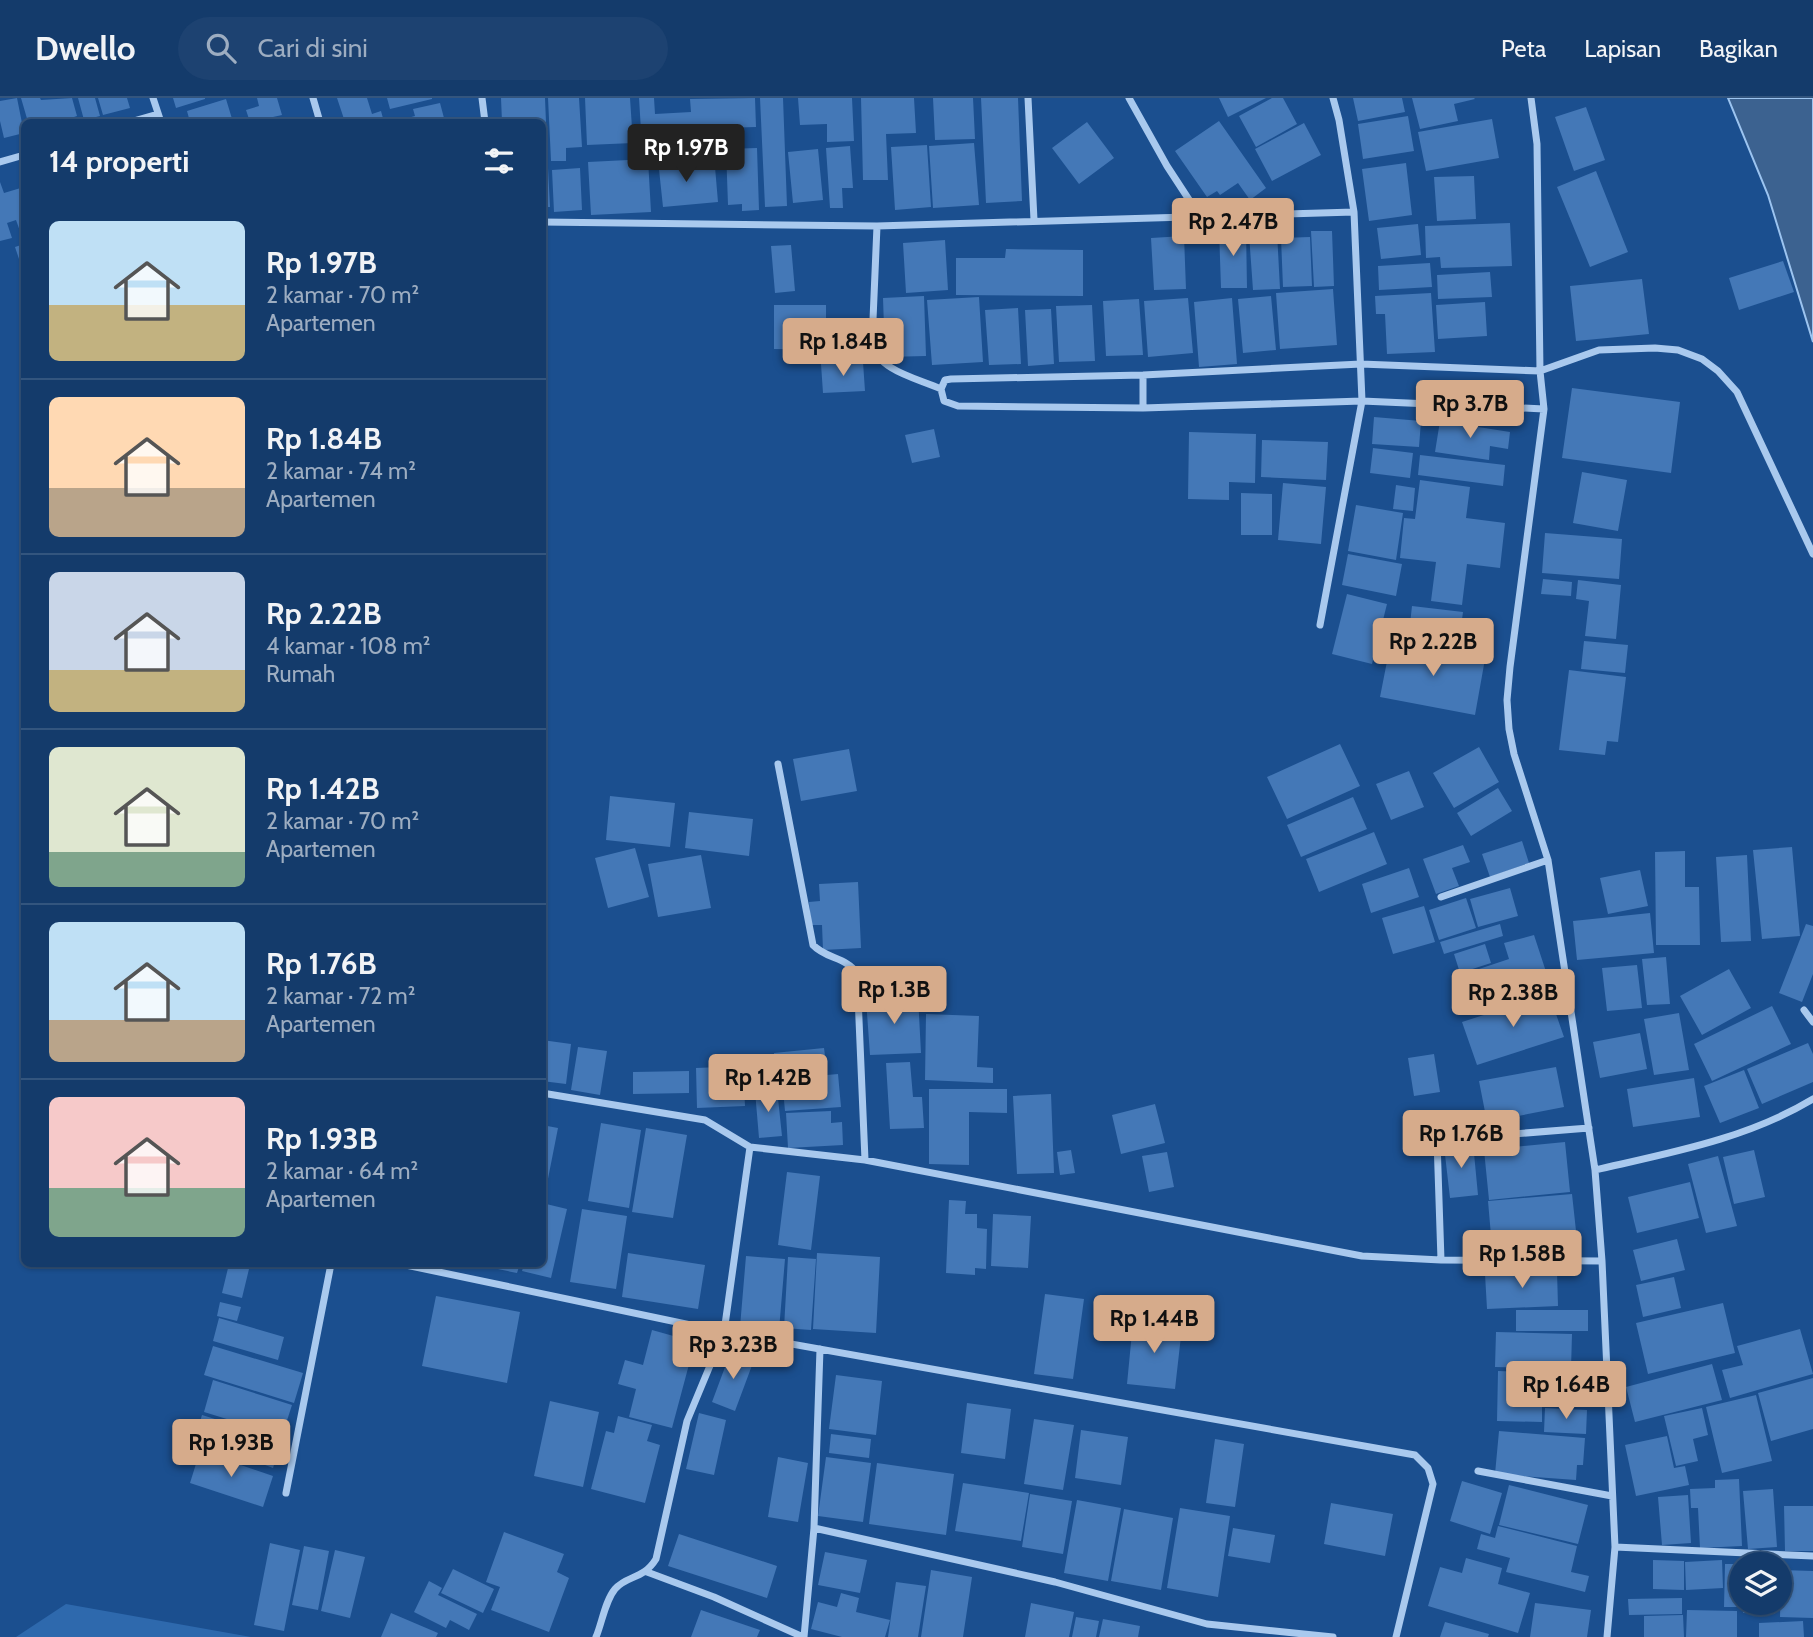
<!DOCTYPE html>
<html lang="id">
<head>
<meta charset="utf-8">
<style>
  :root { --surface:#143b6b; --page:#1d4271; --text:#f1f3f6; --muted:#9dadc1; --line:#33557e; --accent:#d6ab8b }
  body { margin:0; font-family:Cabin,sans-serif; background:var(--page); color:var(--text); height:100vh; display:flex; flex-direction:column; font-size:26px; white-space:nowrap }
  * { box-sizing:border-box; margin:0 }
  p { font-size:23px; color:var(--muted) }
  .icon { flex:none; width:38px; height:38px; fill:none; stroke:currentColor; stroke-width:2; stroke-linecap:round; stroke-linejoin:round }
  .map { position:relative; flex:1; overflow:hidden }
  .sheet { position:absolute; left:21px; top:21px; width:525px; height:1148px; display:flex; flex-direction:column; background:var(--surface); border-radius:10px; box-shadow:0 2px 5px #0004,0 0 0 2px var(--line) }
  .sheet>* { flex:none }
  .tools { position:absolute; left:1729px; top:1454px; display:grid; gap:14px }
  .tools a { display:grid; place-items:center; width:63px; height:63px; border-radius:50%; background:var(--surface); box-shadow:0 2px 5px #0004,0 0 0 2px var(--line); font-size:35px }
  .price { position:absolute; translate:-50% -60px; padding:0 16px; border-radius:7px; background:var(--accent); color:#111; font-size:23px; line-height:46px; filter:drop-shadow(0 2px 4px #0008) }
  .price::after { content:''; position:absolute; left:50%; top:42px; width:21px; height:16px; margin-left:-10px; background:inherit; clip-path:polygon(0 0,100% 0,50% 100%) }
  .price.active { background:#222; color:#fff }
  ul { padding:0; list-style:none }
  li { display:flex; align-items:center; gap:21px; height:175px; padding:0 28px }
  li+li { border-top:2px solid var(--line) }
  li span { display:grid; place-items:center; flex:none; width:196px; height:140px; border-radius:10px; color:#555 }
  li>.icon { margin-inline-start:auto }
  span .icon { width:84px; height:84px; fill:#fffc; stroke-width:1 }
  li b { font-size:30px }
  h2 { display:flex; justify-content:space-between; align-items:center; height:84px; padding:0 28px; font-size:30px }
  header { display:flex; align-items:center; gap:42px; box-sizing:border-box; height:98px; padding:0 35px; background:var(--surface); border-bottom:2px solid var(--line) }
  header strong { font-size:33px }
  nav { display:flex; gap:38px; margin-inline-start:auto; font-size:24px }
  .search { width:490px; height:63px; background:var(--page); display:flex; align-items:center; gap:18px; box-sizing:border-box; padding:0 24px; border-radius:38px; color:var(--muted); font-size:26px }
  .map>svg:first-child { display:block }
  .green { fill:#2e69ad }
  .water { fill:#3c6290; stroke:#9cc4f0; stroke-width:2 }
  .building { fill:#4478b7 }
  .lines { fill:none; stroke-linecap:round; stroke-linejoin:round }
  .minor { stroke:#a9c9ee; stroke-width:7 }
</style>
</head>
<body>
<header>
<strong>Dwello</strong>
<div class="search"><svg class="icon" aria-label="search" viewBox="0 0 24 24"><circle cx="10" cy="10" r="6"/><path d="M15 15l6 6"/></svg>Cari di sini</div>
<nav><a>Peta</a><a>Lapisan</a><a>Bagikan</a></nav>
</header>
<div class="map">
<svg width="1813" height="1539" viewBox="0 0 1813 1539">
  <rect width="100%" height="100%" fill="#1b4f8f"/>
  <path class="green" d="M66,1506L251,1539H16Z"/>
  <path class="water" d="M1728,0H1813V244L1768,97Z"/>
  <path class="building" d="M17,0L24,35L4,40L0,23V3Z
    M21,0H40L41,2L72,0L77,18L65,22V24H28Z
    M78,0H95L100,18L84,22Z
    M98,0H127L130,10L103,17Z
    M173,0H205V1L176,10Z
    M257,0H277L282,17L250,24L246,12L259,8Z
    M337,0H367L372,16L381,13L384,24H345Z
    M387,0H432V1L390,11Z
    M501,0H545L547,49H542V24H502Z
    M548,0H579L582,49L566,50V63H551Z
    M585,0H630L633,45L587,47Z
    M639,0H654L655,16L691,14L690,1L755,0L756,29L722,30V46L642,49Z
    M760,0H783L787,108L765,109Z
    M798,0H852L854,43L827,44V26L800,27Z
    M861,0H914L916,35L886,36L888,82H863Z
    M933,0H973L975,41L935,42Z
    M981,0H1018L1022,103L986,105Z
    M1219,0H1266L1228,19Z
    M1272,0H1283L1297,26L1256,49L1239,18Z
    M1353,0H1402L1405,14L1358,23Z
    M1412,0H1474L1475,1L1454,6L1458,23L1420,31Z
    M226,1L233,24H190L187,13Z
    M440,5L444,20L437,22V24H401L400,22L415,18L413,11Z
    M1586,9L1605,62L1574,73L1555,19Z
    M1408,18L1414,53L1363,61L1358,26Z
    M1492,21L1499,60L1426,73L1418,34Z
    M1219,23L1266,90L1250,102L1238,85L1220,97L1217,93L1207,99L1175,53Z
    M1087,24L1114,60L1079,86L1052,50Z
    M1304,25L1321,57L1272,83L1255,51Z
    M974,45L979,107L933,110L929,48Z
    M927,47L931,109L895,112L891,49Z
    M850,48L853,90H842L843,110H830L826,50Z
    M757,50L759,112L742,113V106L728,107L726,51Z
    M818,51L823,102L793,105L788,54Z
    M687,59L688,72L715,69L718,104L663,109L658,62Z
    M648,61L651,114L591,117L588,64Z
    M1406,65L1412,117L1369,123L1362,71Z
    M548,70L550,109H542V71Z
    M580,70L582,112L554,114L552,72Z
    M1596,73L1628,154L1590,169L1557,89Z
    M1474,78L1476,121L1437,123L1434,79Z
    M0,84L4,95L24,89V135L21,136L16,122L7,125L12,140L0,143Z
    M1510,125L1512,168L1441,170L1440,159L1426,160L1425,128Z
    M1418,126L1421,157L1381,161L1377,130Z
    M1219,131H1246L1247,190H1221Z
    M1311,133H1332L1334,188L1314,189Z
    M1277,134L1280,191L1253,192L1249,136Z
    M1184,138L1186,191L1154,192L1151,140Z
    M1310,139L1312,188L1283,189L1281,140Z
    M945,142L948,192L906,195L903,145Z
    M24,146V176L15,149Z
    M791,147L795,193L775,195L771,148Z
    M1006,151L1083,152V198L956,197V160H1005Z
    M1783,163L1794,194L1739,212L1729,180Z
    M1430,165L1432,189L1379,192L1378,168Z
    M1490,174L1492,199L1438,201L1437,177Z
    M1642,181L1649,236L1576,243L1570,188Z
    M1333,191L1337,247L1280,251L1276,195Z
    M1431,195L1435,254L1387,256L1385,216H1376L1375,198Z
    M924,198L926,258L885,259L883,200Z
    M1271,198L1276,252L1243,255L1238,201Z
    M979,199L983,264L932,267L927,202Z
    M1188,200L1193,255L1148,259L1144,203Z
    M1232,200L1237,266L1199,269L1194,204Z
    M1139,201L1143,257L1106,258L1103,203Z
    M1485,204L1487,238L1438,241L1436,207Z
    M774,207H826V252L774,251Z
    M1092,207L1095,263L1059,264L1056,208Z
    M1018,210L1021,266L989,267L985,212Z
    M1051,211L1054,266L1028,268L1025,212Z
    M863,264L865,293L823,295L821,266Z
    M1572,290L1680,304L1671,375L1562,360Z
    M1374,319L1421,323L1419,349L1372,346Z
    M1440,323L1510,334L1508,351L1490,348L1489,362L1435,354Z
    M934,331L940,359L912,365L905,337Z
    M1189,334L1256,336L1255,385L1229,384V402L1188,401Z
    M1262,342L1328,344L1326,382L1261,379Z
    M1373,350L1413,355L1410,380L1370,375Z
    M1420,357L1505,367L1503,388L1418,377Z
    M1582,374L1627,382L1618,433L1573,425Z
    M1420,382L1470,389L1466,420L1505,425L1500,470L1467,466L1462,507L1431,503L1436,464L1400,460L1404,420L1415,421Z
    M1283,385L1326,389L1321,446L1278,442Z
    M1396,387L1415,390L1413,413L1393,411Z
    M1241,395L1272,396V437H1241Z
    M1356,407L1403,415L1396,462L1348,453Z
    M1545,435L1622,441L1619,481L1542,475Z
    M1348,456L1402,466L1396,498L1342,487Z
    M1543,481L1572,484L1571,498L1541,496Z
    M1578,482L1621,487L1616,541L1585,538L1589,503L1576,501Z
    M1347,496L1387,506L1372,566L1332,556Z
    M1412,508L1463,514L1458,551L1408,544Z
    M1391,543L1485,561L1475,617L1380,599Z
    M1584,543L1628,547L1625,575L1581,571Z
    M1569,572L1626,579L1618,644L1607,643L1605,657L1559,652Z
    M1340,646L1360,688L1287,721L1267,679Z
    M1479,649L1499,684L1454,710L1433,675Z
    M849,651L857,693L801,703L793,661Z
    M1409,673L1424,709L1391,722L1376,686Z
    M1498,690L1512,713L1471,738L1457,715Z
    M610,698L675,705L670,749L606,742Z
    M1353,699L1367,731L1301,759L1287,727Z
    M689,714L753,721L749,758L685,750Z
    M1374,734L1387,766L1319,794L1306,761Z
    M1522,743L1529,765L1490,779L1482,756Z
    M1463,747L1470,764L1452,770L1459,788L1436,796L1423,761Z
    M1792,749L1800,838L1762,841L1753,752Z
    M635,750L649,799L608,810L595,760Z
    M1685,753V789H1699L1700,847H1656L1655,754Z
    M701,757L711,810L658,819L648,766Z
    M1747,757L1751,843L1721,844L1716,759Z
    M1409,770L1419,799L1371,815L1362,786Z
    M1640,772L1648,808L1608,816L1600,780Z
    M858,784L861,850L823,852L822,827H811L809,804L820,803L819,786Z
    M1510,790L1518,818L1478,829L1470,801Z
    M1466,800L1476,830L1439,842L1429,812Z
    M1424,808L1435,844L1393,856L1382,820Z
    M1650,815L1654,855L1577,862L1573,823Z
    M1500,826L1503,838L1444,856L1440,844Z
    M1806,826L1813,828V876L1802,904L1779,895Z
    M1534,837L1551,889L1475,912L1464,876L1509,861L1504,845Z
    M1485,846L1491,865L1460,875L1454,856Z
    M1666,859L1670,906L1647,907L1642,861Z
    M1637,867L1642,910L1607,913L1602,870Z
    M1729,871L1751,910L1702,937L1680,898Z
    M1549,896L1564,939L1477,967L1462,924Z
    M918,898L921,955L870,957L866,901Z
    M1772,908L1791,946L1712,983L1694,946Z
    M1679,915L1689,972L1654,977L1644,921Z
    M926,916L979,918L977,969L993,970V985L925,982Z
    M1640,935L1647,971L1600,980L1593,944Z
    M542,942L571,946L566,986L542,983Z
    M1808,945L1813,956V984L1762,1006L1747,971Z
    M578,949L607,953L600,997L571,992Z
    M824,950L827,973L776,978L774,955Z
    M1434,956L1440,994L1414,998L1408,960Z
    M910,964L913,999H922L924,1030L890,1031L886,965Z
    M743,968L745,1008L697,1010L696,970Z
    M1556,969L1564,1009L1487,1024L1479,983Z
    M1744,972L1759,1010L1720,1025L1704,988Z
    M689,973V995L633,996V974Z
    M838,976L841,1009L785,1013L782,981Z
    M1694,980L1700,1019L1633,1029L1627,991Z
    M777,991L782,1038L759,1040L755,993Z
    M929,991H1007V1015L969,1014V1067L929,1066Z
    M1051,996L1054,1075L1017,1076L1013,998Z
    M1155,1006L1165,1045L1121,1056L1112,1017Z
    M831,1013V1025L842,1024L843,1047L788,1050L786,1015Z
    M601,1025L641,1032L629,1110L588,1103Z
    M542,1027L558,1030L544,1101H542Z
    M646,1030L687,1037L673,1120L632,1114Z
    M1565,1044L1570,1094L1489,1102L1484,1052Z
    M1473,1045L1478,1097L1450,1100L1444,1048Z
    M1071,1052L1075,1075L1060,1077L1057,1054Z
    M1754,1052L1765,1099L1734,1106L1723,1059Z
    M1167,1054L1174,1089L1149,1094L1142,1058Z
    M1718,1058L1737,1128L1706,1135L1688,1066Z
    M787,1074L820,1078L811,1152L778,1147Z
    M1690,1084L1699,1120L1637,1135L1628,1099Z
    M1572,1096L1577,1142L1492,1149L1488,1103Z
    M949,1102L966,1103L965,1116H977V1130L987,1131L986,1171L975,1170V1177L946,1175Z
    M542,1105L567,1111L551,1180L522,1173L524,1166H542Z
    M582,1111L627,1118L616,1191L570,1184Z
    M993,1116L1031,1118L1028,1170L991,1168Z
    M1677,1141L1685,1172L1641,1183L1633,1152Z
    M628,1155L705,1167L698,1211L622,1199Z
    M817,1155L880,1159L876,1235L813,1231Z
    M746,1158L785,1161L779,1232L740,1229Z
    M788,1159L816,1161L811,1232L784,1230Z
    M229,1166L249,1171L242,1200L222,1195Z
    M494,1166H520L517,1175L493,1170Z
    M1557,1173L1558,1208L1487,1211L1485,1176Z
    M1674,1179L1681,1210L1643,1219L1636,1187Z
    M1045,1196L1084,1201L1073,1281L1034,1276Z
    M436,1198L520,1214L507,1285L422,1268Z
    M220,1204L241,1209L237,1223L217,1218Z
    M1723,1205L1735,1255L1648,1276L1636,1225Z
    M1516,1212H1588V1233H1516Z
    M219,1220L284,1239L278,1262L213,1243Z
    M1133,1224L1182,1229L1175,1291L1127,1286Z
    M1800,1231L1813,1276L1730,1300L1722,1272L1743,1267L1737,1248Z
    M652,1232L695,1244L672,1330L629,1319L636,1291L618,1286L625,1262L643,1267Z
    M1496,1234L1572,1236L1571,1271L1495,1269Z
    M213,1248L303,1275L294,1305L204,1277Z
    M731,1253L754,1262L735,1313L712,1304Z
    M1712,1266L1722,1302L1635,1324L1626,1289Z
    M1498,1273L1581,1276L1580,1309L1542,1307V1324L1497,1323Z
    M836,1277L882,1283L876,1337L829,1331Z
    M1813,1280V1331L1771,1343L1758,1295Z
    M213,1282L292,1307L282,1338L204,1314Z
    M1756,1297L1772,1363L1722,1375L1706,1309Z
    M550,1303L599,1314L583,1389L534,1378Z
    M967,1305L1011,1311L1005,1361L961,1355Z
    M1545,1310L1587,1312L1586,1336L1544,1334Z
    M1702,1310L1708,1337L1693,1341L1698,1363L1676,1368L1664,1318Z
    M699,1315L726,1322L714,1377L686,1371Z
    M202,1317L257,1334L248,1364L193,1346Z
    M618,1318L652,1327L647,1343L660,1347L645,1405L591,1391L606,1333L614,1335Z
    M1034,1321L1074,1327L1063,1392L1024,1386Z
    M1081,1332L1128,1339L1121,1387L1075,1380Z
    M1499,1333L1585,1340L1583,1367H1577L1576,1382L1495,1376Z
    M260,1336L282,1342L273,1370L252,1362Z
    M831,1336L871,1341L869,1360L829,1355Z
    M1667,1338L1674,1370L1685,1368L1689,1387L1636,1398L1625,1347Z
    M1215,1341L1244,1346L1235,1409L1206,1405Z
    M200,1353L273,1378L263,1409L190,1385Z
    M778,1359L808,1365L798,1424L768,1419Z
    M826,1359L871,1365L863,1424L818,1418Z
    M877,1365L954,1376L946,1437L869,1426Z
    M1739,1381L1742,1448L1700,1450L1698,1410H1691L1690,1391L1715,1390V1382Z
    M1462,1383L1502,1395L1490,1436L1450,1423Z
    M963,1385L1029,1395L1021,1443L955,1433Z
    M1509,1387L1588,1407L1578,1446L1499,1427Z
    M1773,1391L1777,1449L1748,1451L1743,1393Z
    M1030,1396L1072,1403L1063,1456L1022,1449Z
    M1688,1397L1691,1445L1662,1447L1658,1399Z
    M1077,1402L1121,1410L1108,1483L1064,1475Z
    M1331,1405L1393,1416L1385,1458L1324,1446Z
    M1784,1408H1813V1453H1785Z
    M1180,1410L1230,1418L1218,1499L1167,1490Z
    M1124,1411L1173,1420L1161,1492L1111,1483Z
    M1498,1428L1577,1448L1571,1474L1589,1478L1585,1494L1506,1474L1510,1460L1477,1451L1481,1436L1495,1440Z
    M1233,1430L1275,1437L1270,1465L1228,1458Z
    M504,1434L564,1456L557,1474L569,1480L549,1534L491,1512L500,1489L486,1484Z
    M679,1436L777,1468L767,1500L668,1468Z
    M270,1445L300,1452L284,1533L254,1527Z
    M304,1448L329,1453L318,1512L292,1507Z
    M335,1452L365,1459L350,1520L321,1513Z
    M825,1454L867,1462L860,1495L818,1487Z
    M1466,1460L1502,1470L1498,1486L1530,1495L1518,1535L1428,1508L1440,1469L1462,1475Z
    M1653,1462L1684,1463V1492L1653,1491Z
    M1722,1462L1723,1490L1686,1492L1685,1464Z
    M1725,1466H1741V1509H1724Z
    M453,1471L494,1491L483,1515L441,1495Z
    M931,1472L972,1479L963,1539H921Z
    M1781,1472L1813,1473V1520L1780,1519Z
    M429,1483L442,1490L438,1497L477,1516L469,1532L450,1522L446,1530L414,1514Z
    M896,1484L926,1488L918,1539H888Z
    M841,1495L859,1500L856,1514L890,1522L885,1539H842L811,1531L818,1504L837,1509Z
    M1682,1500V1516L1629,1517L1628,1501Z
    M1031,1505L1074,1514L1069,1539H1025Z
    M1535,1505L1591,1512L1587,1539H1530Z
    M1744,1505H1775V1516L1743,1515Z
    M701,1512L760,1532L757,1539H691Z
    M1687,1512L1737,1513V1539H1686Z
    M391,1515L438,1535L436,1539H381Z
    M1683,1517L1684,1539H1644V1518Z
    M1076,1519L1099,1523L1096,1539H1072Z
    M1103,1521L1140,1528L1138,1539H1099Z
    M1803,1523L1804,1539H1759V1525Z
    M1445,1524L1489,1536L1488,1539H1440Z"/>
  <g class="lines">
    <path class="minor" d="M153,0L161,24
      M313,0L320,24
      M482,0L485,24
      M1028,0L1034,122
      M1129,0L1167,68L1199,117
      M1531,0L1537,46L1540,273L1544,311L1510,569L1507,602L1509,631L1514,656L1548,762L1595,1072L1602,1163L1615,1449L1607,1539
      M130,24L158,16
      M0,64L24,57
      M542,124L877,128L1354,114
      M877,128L872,245C878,273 917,280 941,291
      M1143,277V310
      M1544,311L1362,303L1143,310L958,308L944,303L941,291L945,282L951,281L1143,277L1361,266L1540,273L1599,252L1655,250L1678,252L1702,261L1718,273L1737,294L1813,456
      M1320,527L1362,303L1354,114L1339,22L1333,0
      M778,666L813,847C826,861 846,859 857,875L865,1062
      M1441,799L1548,762
      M1804,912L1813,924
      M542,995L705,1022L750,1049L865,1062L1362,1158L1441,1162L1602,1163
      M1595,1072C1669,1055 1747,1041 1813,1001
      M1441,1162L1437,1042L1589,1030
      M401,1166L724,1234L1415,1357L1428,1370L1433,1386L1396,1539
      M1478,1373L1612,1398
      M286,1395L331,1166
      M814,1430L1055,1484L1207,1526L1333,1539
      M1615,1449L1813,1458
      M647,1474L714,1499L803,1539
      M596,1539C602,1525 605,1503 615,1491C627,1477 643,1482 656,1461L687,1323L724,1234L750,1049
      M804,1539L814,1430L820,1251"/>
  </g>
</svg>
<div class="tools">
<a><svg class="icon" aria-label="layers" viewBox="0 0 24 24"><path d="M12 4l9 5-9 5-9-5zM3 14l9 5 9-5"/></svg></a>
</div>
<b class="price active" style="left:686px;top:86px">Rp 1.97B</b>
<b class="price" style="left:1233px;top:160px">Rp 2.47B</b>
<b class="price" style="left:843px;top:280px">Rp 1.84B</b>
<b class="price" style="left:1470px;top:342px">Rp 3.7B</b>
<b class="price" style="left:1433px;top:580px">Rp 2.22B</b>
<b class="price" style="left:894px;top:928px">Rp 1.3B</b>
<b class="price" style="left:1513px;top:931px">Rp 2.38B</b>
<b class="price" style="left:768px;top:1016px">Rp 1.42B</b>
<b class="price" style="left:1461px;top:1072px">Rp 1.76B</b>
<b class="price" style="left:1522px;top:1192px">Rp 1.58B</b>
<b class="price" style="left:1154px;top:1257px">Rp 1.44B</b>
<b class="price" style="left:733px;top:1283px">Rp 3.23B</b>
<b class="price" style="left:1566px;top:1323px">Rp 1.64B</b>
<b class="price" style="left:231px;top:1381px">Rp 1.93B</b>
<section class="sheet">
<h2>14 properti<svg class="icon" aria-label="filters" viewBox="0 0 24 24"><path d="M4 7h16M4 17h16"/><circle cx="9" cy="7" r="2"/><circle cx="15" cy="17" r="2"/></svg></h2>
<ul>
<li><span style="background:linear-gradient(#bfe0f5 60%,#c2b280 0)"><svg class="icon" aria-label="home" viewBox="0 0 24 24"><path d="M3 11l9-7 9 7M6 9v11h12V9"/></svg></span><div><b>Rp 1.97B</b><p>2 kamar · 70 m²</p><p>Apartemen</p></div></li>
<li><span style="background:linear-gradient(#ffd9b3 65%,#b9a48a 0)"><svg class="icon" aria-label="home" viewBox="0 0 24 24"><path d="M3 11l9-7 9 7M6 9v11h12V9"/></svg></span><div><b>Rp 1.84B</b><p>2 kamar · 74 m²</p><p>Apartemen</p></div></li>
<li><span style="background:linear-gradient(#c9d6e8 70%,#c2b280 0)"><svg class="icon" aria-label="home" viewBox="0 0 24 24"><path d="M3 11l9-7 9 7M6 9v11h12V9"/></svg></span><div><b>Rp 2.22B</b><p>4 kamar · 108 m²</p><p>Rumah</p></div></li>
<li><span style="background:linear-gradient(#dfe7d0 75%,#7fa58c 0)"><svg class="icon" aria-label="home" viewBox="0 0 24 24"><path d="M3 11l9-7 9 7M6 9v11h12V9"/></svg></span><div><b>Rp 1.42B</b><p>2 kamar · 70 m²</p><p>Apartemen</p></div></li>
<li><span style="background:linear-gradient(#bfe0f5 70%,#b9a48a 0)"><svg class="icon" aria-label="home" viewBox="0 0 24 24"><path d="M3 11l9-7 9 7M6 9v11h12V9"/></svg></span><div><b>Rp 1.76B</b><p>2 kamar · 72 m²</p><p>Apartemen</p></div></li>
<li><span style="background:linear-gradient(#f6c9c9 65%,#7fa58c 0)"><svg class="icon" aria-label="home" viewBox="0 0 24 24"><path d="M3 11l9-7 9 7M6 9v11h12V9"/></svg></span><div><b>Rp 1.93B</b><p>2 kamar · 64 m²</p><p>Apartemen</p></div></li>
</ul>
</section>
</div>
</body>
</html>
